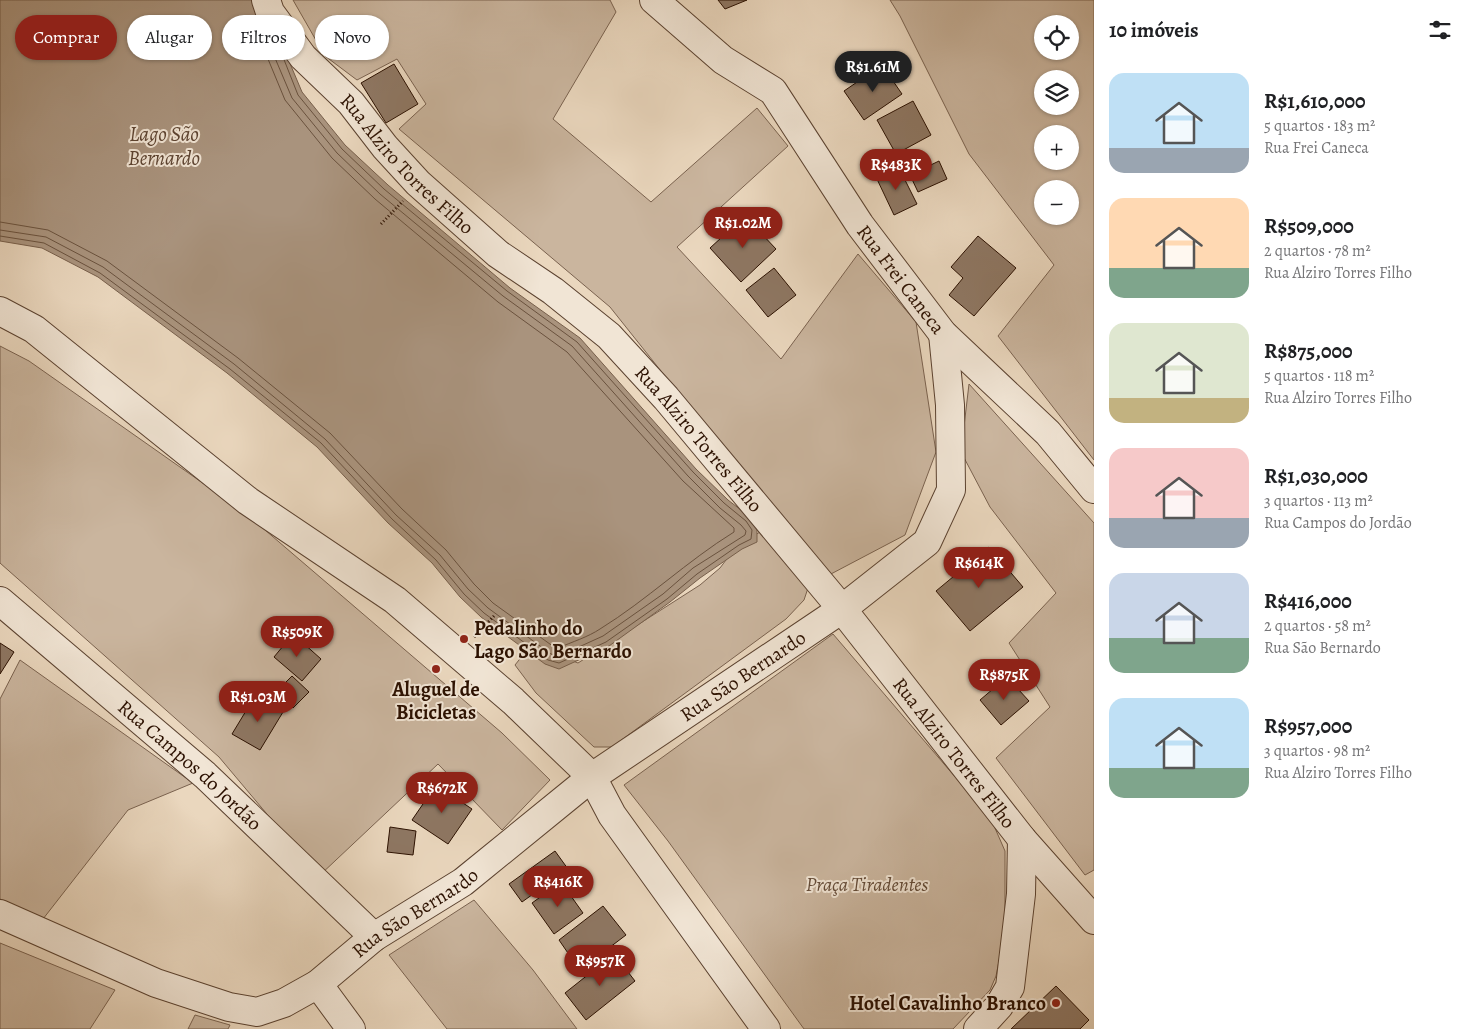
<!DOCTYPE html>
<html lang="pt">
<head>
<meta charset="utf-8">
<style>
  :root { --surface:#fff; --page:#f6f6f6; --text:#202124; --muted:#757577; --accent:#8f2418 }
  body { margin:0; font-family:Alegreya,serif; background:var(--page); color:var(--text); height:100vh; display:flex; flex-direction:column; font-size:19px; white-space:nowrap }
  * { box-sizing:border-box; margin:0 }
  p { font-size:16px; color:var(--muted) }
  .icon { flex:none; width:28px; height:28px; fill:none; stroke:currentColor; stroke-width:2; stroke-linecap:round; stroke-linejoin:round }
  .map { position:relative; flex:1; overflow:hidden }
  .side { display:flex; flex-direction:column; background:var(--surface); width:375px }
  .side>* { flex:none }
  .hud { position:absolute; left:15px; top:15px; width:475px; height:45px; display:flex; gap:10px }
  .buttons { position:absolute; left:1034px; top:15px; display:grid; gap:10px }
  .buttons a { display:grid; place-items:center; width:45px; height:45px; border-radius:50%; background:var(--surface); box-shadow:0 1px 4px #0004; font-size:25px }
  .price { position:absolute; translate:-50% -42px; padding:0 11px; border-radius:18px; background:var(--accent); color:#fff; font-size:16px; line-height:32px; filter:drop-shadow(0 1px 2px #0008) }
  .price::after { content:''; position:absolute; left:50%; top:30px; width:15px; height:11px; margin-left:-8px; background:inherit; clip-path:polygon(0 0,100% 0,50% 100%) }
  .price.selected { background:#222; color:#fff }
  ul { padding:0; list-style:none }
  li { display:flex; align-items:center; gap:15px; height:125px; padding:0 15px }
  li span { display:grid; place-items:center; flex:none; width:140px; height:100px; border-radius:15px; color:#555 }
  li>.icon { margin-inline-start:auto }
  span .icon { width:60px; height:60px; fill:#fffc; stroke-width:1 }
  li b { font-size:21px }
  h2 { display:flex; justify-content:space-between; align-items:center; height:60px; padding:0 15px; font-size:21px }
  .tag { padding:0 18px; border-radius:22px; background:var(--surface); box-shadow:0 1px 4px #0004; font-size:18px; line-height:45px }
  .tag.selected { background:var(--accent); color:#fff }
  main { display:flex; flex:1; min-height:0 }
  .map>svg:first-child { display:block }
  .green { fill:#cab59e; stroke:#7a624f; fill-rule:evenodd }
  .water { fill:#a9937d; stroke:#775f4b }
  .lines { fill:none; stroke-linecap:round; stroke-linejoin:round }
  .shore { stroke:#6a523e; stroke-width:1 }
  .building { fill:#8e7763; stroke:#2b1000 }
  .minor-casing { stroke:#5b4230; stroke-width:30 }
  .path { stroke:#2b1000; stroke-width:3; stroke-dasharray:1 2.5; stroke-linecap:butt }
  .minor { stroke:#f1e5d5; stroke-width:28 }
  .poi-dot { fill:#8f2418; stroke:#f1e5d5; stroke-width:2 }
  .labels { text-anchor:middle; stroke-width:4; stroke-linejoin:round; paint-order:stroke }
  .street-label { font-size:20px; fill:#2b1000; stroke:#f1e5d5 }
  .poi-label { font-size:20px; font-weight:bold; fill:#2b1000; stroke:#f1e5d5; text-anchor:start }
  .park-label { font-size:20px; font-style:italic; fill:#634a37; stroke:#f1e5d5 }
  .water-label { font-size:21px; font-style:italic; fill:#5d4432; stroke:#f1e5d5 }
</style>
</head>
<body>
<main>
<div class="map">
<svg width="1094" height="1029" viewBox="0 0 1094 1029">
  <rect width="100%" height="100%" fill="#ead7be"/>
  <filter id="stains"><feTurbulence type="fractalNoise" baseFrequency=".004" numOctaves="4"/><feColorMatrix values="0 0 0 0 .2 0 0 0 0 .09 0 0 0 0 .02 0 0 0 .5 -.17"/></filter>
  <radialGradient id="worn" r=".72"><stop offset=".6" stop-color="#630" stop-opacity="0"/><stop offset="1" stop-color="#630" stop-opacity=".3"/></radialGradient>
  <path class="green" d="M293,0H610L616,12L553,119L651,202L757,108L788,146L677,247L781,359L858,254L916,322L936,452L905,535L829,575L735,464L610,307L399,129L426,104L397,59L357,80L325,56Z
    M890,0H1094V460L998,336L1054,265L969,154L900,16ZM1042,24H1070V51H1042ZM1042,79H1070V106H1042ZM1042,134H1070V161H1042ZM1042,189H1070V216H1042Z
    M0,346L29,361L244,512L502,733L550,780L502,830L438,764L319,876L219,757L0,563Z
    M969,384L1094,523V870L1085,875L996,758L1050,707L1009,643L1056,593L990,507L961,452Z
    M763,530L808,588L804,600L786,619L612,747H594L536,693L515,665L531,645L578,663L700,585L720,568L735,548Z
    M833,634L991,819L1005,851V931L996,976L990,990L953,1029H804L668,841L624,785Z
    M20,660L193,783L128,810L43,919L0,899V699Z
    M474,900L533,970L577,1029H447L389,955Z
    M0,943L115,990L90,1029H0Z
    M195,1015L230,1025L228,1029H188Z"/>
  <path class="water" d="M0,0H277L286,54L302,92L345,145L388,185L510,288L580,338L696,469L728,500L750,517L757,529V542L742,549L700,578L670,602L609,646L559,669L545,664L481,617L460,597L432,563L388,523L317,447L227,373L98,277L42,248L0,241Z"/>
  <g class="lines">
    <path class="shore" d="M0,222L48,230L107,261L238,358L330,433L402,509L446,550L474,584L493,603L554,647L558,648C572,642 588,637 600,629C647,600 687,561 734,532V528L683,481L567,352L498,302L375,199L332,158L285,100L268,59L264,30
      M0,230L46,237L103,267L234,364L325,439L396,515L440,555L468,589L488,608L551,654L559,656L603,636L663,594L693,568L745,535L746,531L741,525L720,508L688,476L572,346L503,296L380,194L337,153L292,98L275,58L273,42
      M0,236L44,243L100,273L230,369L321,443L392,519L436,560L464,594L484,613L548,660L559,663L606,642L667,599L697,574L739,545L751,539L752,530L746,521L724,503L693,472L577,342L507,291L384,189L342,149L298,95L281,52"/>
  </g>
  <path class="building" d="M718,0H747L725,9Z
    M394,64L418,104L386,123L361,83Z
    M882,65L902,94L864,120L844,91Z
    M913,101L931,135L896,154L877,120Z
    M939,161L947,179L918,192L910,175Z
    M898,166L917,204L894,215L876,177Z
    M745,216L776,249L741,282L710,248Z
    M978,236L1016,268L974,316L949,295L963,278L951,267Z
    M774,268L796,295L768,317L746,290Z
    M989,547L1023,587L970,631L936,591Z
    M293,634L321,659L302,681L274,657Z
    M0,643L14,652L0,674Z
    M292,676L309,692L293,708L276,692Z
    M1007,677L1029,701L1001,725L980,700Z
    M255,696L283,712L260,750L232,734Z
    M436,785L472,809L448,844L412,820Z
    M390,827L416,831L413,855L387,852Z
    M555,851L568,869L522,902L509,884Z
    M561,882L583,913L554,934L532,903Z
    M603,906L626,935L593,960L582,946L570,956L559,940Z
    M614,954L635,981L586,1020L565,993Z
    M1056,986L1089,1020L1080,1029H1011Z"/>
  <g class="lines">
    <g class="minor-casing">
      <g id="minor">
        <path id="s1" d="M266,0L270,12L303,57L351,103L385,147L418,183L498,254L553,291L609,336L666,398L842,609L1022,839L1094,920"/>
        <path id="s2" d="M654,0L723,60L773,91L860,225L943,334L1048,433L1094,489"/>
        <path d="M0,311L34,329L248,501L395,600L513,701L592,777L612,815L766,1029"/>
        <path id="s3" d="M0,601L205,775L374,937"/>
        <path id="s4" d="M0,914L156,983L229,1007L257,1012L284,1003L318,984L374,937L463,882L592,777L842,609L927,542L951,490L950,405L943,334"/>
        <path d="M318,984L351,1029"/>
        <path d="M978,1029L999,1006L1010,987L1021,894L1022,839"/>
      </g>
    </g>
    <path class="path" d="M381,224L403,201
      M474,637L494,616"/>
    <use href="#minor" class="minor"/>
  </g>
  <g class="poi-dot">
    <circle cx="464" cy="639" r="5"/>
    <circle cx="436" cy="669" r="5"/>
    <circle cx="1056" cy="1003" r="5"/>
  </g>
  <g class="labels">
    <g class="street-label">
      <text dy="7" stroke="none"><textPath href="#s1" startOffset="218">Rua Alziro Torres Filho</textPath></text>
      <text dy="7" stroke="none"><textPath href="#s2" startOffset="378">Rua Frei Caneca</textPath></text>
      <text dy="7" stroke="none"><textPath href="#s1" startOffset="621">Rua Alziro Torres Filho</textPath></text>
      <text dy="7" stroke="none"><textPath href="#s4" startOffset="869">Rua São Bernardo</textPath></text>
      <text dy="7" stroke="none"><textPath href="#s1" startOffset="1026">Rua Alziro Torres Filho</textPath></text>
      <text dy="7" stroke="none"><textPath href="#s3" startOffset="251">Rua Campos do Jordão</textPath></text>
      <text dy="7" stroke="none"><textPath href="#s4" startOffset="464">Rua São Bernardo</textPath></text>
    </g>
    <g class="poi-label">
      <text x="474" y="635">Pedalinho do<tspan x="474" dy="23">Lago São Bernardo</tspan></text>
      <text x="436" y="696" text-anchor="middle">Aluguel de<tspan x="436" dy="23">Bicicletas</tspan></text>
      <text x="1046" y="1010" text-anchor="end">Hotel Cavalinho Branco</text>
    </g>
    <g class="park-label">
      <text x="867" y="891">Praça Tiradentes</text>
    </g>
    <g class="water-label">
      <text x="164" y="141">Lago São<tspan x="164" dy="24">Bernardo</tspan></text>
    </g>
  </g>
  <rect width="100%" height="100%" filter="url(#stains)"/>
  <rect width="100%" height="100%" fill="url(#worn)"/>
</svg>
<div class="buttons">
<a><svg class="icon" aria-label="locate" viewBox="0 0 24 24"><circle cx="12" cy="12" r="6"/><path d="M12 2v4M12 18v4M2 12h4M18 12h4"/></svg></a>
<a><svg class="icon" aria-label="layers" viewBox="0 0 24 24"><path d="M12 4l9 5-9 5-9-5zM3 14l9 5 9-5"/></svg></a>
<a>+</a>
<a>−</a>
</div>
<b class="price selected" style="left:873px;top:93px">R$1.61M</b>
<b class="price" style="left:896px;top:191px">R$483K</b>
<b class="price" style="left:743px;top:249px">R$1.02M</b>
<b class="price" style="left:979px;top:589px">R$614K</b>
<b class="price" style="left:297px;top:658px">R$509K</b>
<b class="price" style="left:1004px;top:701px">R$875K</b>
<b class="price" style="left:258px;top:723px">R$1.03M</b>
<b class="price" style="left:442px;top:814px">R$672K</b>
<b class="price" style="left:558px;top:908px">R$416K</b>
<b class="price" style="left:600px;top:987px">R$957K</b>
<div class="hud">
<a class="tag selected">Comprar</a>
<a class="tag">Alugar</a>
<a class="tag">Filtros</a>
<a class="tag">Novo</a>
</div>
</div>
<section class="side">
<h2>10 imóveis<svg class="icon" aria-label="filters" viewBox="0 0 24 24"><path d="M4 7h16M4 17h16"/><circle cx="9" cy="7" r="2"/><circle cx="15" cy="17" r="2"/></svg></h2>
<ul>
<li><span style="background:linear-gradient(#bfe0f5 75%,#9aa5b1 0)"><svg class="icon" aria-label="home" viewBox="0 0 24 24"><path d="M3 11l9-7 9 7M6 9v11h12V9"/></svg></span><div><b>R$1,610,000</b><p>5 quartos · 183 m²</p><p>Rua Frei Caneca</p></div></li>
<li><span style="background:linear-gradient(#ffd9b3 70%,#7fa58c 0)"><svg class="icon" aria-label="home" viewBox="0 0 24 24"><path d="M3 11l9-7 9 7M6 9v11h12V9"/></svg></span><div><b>R$509,000</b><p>2 quartos · 78 m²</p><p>Rua Alziro Torres Filho</p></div></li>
<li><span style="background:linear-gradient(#dfe7d0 75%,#c2b280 0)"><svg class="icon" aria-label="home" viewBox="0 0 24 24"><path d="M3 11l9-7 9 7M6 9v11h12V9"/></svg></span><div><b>R$875,000</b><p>5 quartos · 118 m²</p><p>Rua Alziro Torres Filho</p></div></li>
<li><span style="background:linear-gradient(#f6c9c9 70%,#9aa5b1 0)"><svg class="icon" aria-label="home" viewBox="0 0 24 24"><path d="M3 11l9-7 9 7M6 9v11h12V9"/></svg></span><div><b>R$1,030,000</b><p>3 quartos · 113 m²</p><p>Rua Campos do Jordão</p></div></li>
<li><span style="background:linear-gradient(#c9d6e8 65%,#7fa58c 0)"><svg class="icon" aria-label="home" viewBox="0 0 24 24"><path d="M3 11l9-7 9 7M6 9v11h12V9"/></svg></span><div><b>R$416,000</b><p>2 quartos · 58 m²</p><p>Rua São Bernardo</p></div></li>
<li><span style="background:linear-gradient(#bfe0f5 70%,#7fa58c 0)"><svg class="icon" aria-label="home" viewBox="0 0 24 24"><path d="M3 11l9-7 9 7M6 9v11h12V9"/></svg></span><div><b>R$957,000</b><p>3 quartos · 98 m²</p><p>Rua Alziro Torres Filho</p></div></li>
</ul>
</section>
</main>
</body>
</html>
